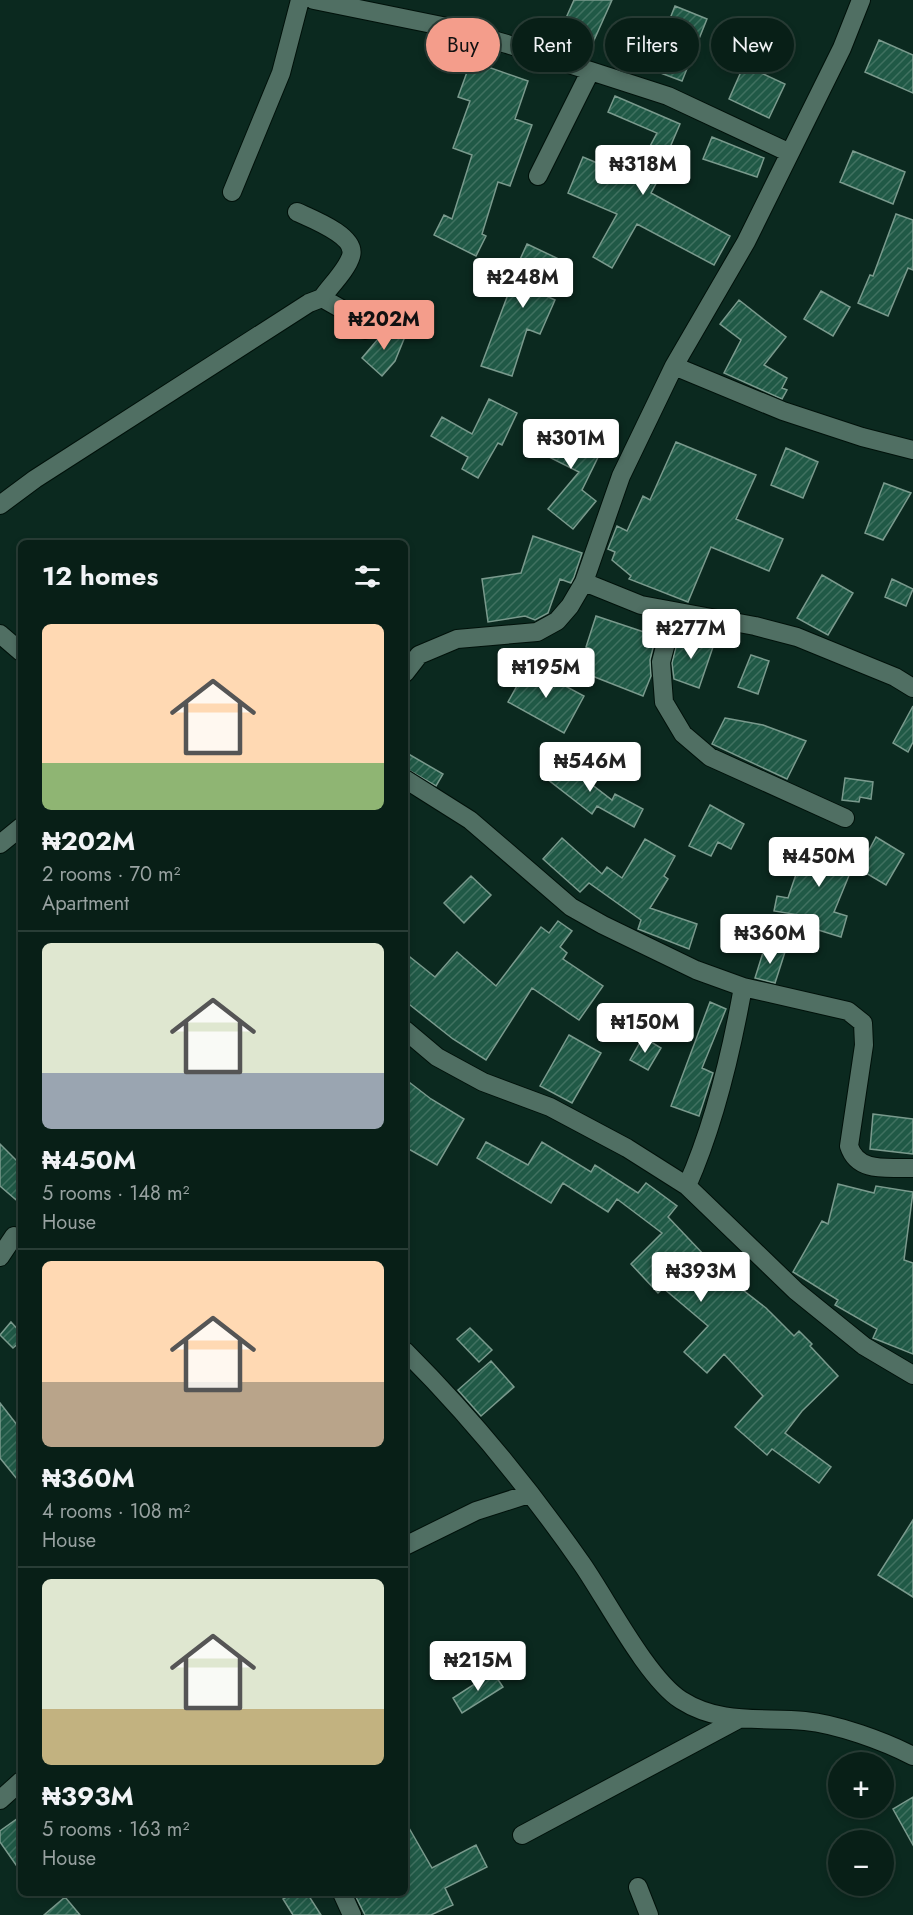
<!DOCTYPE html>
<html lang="en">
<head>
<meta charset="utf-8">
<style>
  :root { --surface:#081f17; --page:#162c24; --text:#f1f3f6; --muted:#98a2a1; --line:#293d36; --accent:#f49d8b }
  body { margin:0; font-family:Jost,sans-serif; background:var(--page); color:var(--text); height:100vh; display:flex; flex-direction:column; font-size:22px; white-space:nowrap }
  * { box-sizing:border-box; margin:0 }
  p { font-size:20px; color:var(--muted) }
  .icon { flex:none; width:33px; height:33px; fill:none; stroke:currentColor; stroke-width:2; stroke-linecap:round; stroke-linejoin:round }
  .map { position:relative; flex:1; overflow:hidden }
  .drawer { position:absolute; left:18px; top:540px; width:390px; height:1356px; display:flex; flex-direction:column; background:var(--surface); border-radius:9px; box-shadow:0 3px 9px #0003,0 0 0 2px var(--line) }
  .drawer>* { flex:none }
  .guide { position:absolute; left:426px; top:18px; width:396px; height:54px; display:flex; gap:12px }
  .tools { position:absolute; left:828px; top:1752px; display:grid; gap:12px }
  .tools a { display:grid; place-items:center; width:66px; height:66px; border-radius:50%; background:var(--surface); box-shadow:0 3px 9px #0003,0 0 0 2px var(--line); font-size:30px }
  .price { position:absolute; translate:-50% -51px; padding:0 14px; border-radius:6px; background:#fff; color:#222; font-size:20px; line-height:39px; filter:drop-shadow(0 2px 3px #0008) }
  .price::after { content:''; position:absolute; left:50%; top:36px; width:18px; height:14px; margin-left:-9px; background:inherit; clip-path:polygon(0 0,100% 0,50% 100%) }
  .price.on { background:var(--accent); color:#111 }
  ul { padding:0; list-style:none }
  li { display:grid; align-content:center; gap:12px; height:318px; padding:0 24px }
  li+li { border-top:2px solid var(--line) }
  li span { display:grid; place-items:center; height:186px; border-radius:9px; color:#555 }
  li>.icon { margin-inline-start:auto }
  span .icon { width:108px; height:108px; fill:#fffc; stroke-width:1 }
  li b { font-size:26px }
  h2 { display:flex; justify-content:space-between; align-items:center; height:72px; padding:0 24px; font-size:26px }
  .tag { padding:0 21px; border-radius:27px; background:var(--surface); box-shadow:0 3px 9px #0003,0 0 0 2px var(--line); font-size:21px; line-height:54px }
  .tag.on { background:var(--accent); color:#111 }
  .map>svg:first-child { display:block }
  .building { fill:url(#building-hatch); stroke:#7a9a8d; stroke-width:1.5 }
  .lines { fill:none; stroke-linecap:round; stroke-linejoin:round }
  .street-casing { stroke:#00110a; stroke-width:20 }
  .street { stroke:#506f63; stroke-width:18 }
</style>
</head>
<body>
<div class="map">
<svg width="913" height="1915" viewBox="0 0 913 1915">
  <defs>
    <pattern id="building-hatch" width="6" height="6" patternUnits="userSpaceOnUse" patternTransform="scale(1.5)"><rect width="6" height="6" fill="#205946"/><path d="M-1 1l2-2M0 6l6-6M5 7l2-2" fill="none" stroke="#407160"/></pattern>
  </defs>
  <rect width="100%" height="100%" fill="#0b291f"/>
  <path class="building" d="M574,0H612L586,58L554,45Z
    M675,6L707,19L682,81L650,69Z
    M879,40L913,55V93L865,72Z
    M471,61L528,81L515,119L532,125L510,186L498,182L482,234L486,236L476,256L434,235L444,215L452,219L472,155L453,148L470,101L458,97Z
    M744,65L785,84L769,118L729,99Z
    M615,96L680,124L668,152L672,154L651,193L730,236L714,265L637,224L612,268L593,257L617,214L568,193L583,157L633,178L657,133L608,112Z
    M712,137L764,158L757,177L703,159Z
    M853,151L905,172L893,204L840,182Z
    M896,214L913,220V270L908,268L888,316L858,303L870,275L873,276Z
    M527,244L563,261L546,296L555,300L540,334L527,329L512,376L481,366L515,276L513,275Z
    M821,291L850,307L833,336L804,319Z
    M739,300L786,337L764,365L787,378L782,388L787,390L782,399L724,373L741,340L720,324Z
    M389,326L404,339L395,361L382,376L362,358Z
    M489,399L517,413L502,445L498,443L478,478L462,469L468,457L431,436L442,417L472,434Z
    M549,421L603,447L582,490L596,501L573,529L548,509L579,472L535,450Z
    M676,442L756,475L736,519L783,539L769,571L711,547L688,602L629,579L631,576L612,560L615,552L608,549L617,526L627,531L643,496L650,500Z
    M786,448L818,462L803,498L771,485Z
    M884,483L911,493L883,540L865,533Z
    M533,536L582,553L574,577L571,583L560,579L548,613L535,620L525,616L488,622L482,579L521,573Z
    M822,575L853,593L828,635L797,618Z
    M892,579L913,589L906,606L885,597Z
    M596,616L656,636L650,660L651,676L643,696L582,672L591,649L586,647Z
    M685,634L714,644L699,688L674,679L672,663L677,643L681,645Z
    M751,655L769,661L758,694L738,687Z
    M528,666L584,696L564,733L508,702Z
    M913,706V742L908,752L893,743Z
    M725,718L763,725L806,741L787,779L712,744Z
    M405,752L443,774L436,786L405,768Z
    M556,757L612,800L615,794L643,809L634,827L597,806L592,814L542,775Z
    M845,778L873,782L871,799L860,797L859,802L842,800Z
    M710,805L744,824L731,849L718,842L711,856L689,846Z
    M876,837L904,854L886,885L859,869Z
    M562,838L602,874L607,867L622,878L645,839L675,856L664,876L668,879L650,908L697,924L689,949L638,929L641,920L589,883L580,892L543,859Z
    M808,839L855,861L834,912L847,916L841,937L815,929L818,918L774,911L777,896L788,898Z
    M471,876L491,895L464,923L444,903Z
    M558,921L572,931L560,947L567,953L563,959L603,986L579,1020L532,988L486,1060L453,1039L405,1001V953L435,977L457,952L496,986L541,927L549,933Z
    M765,946L785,952L775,983L755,978Z
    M710,1002L726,1009L702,1068L713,1073L699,1116L671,1106Z
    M569,1035L601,1053L572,1103L540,1086Z
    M643,1037L661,1048L648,1070L630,1060Z
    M405,1079L431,1099L464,1119L437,1165L405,1147Z
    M873,1114L913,1119V1154L870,1149Z
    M486,1142L528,1165L542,1142L591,1172L595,1165L638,1193L646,1183L677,1206L668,1217L706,1257L727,1274L725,1276L766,1308L794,1336L799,1331L812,1344L810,1346L838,1376L802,1411L785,1433L831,1467L819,1483L772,1449L767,1455L735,1427L763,1396L724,1354L707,1373L684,1352L708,1326L663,1288L658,1293L631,1264L662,1233L617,1199L608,1212L563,1183L551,1203L477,1158Z
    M0,1144L21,1165V1204L0,1186Z
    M838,1184L874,1193L876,1186L913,1192L904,1260L913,1263V1354L873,1338L877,1329L835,1305L838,1300L793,1272L822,1221L828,1224Z
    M11,1322L21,1333V1341L13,1348L0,1335Z
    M470,1328L492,1350L479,1362L457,1339Z
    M491,1361L514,1387L481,1416L458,1390Z
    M0,1403L21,1430V1484L0,1458Z
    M913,1520V1597L878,1575Z
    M493,1672L503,1687L462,1713L453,1698Z
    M913,1797V1845L893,1809Z
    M21,1816V1872L0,1842V1831Z
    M405,1821L432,1868L476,1845L487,1867L445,1888L453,1905L431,1915H365L354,1893H405Z
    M294,1893H307L321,1915H293L283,1899Z
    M65,1897L80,1915H44Z"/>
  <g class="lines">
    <g class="street-casing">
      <path id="street" d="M314,0L447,27L507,44L668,96L790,153
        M538,176L590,72
        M232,192L281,73L300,0
        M297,212C312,219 357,236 351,256C347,270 330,286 322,298
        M674,366L783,411L862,437L913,450
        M0,505L35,479L309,303L322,298L345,311L365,330
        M584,582L641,605L755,626L797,637L895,677L913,688
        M674,612L661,662L664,702L683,734L710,757L845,818
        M0,634L21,652
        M405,673L419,655L457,639L537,632L557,621L570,606L584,582L621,476L674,366L746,242L842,48L861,0
        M405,779L470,820L571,907L603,925L696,970L743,987L848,1011L863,1023L864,1045L849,1146C858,1174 889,1167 913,1168
        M0,844L21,827
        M405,1030L437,1057L483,1082L550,1107L627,1148L687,1186L796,1291L864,1346L913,1375
        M687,1186C715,1123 731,1054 743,987
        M0,1257L14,1236
        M405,1351C471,1417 529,1488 582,1564C607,1600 647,1678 681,1700C720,1725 761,1717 805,1721C837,1724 884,1741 913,1756
        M405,1546L476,1511L529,1494
        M0,1800L21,1781
        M522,1835L737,1720
        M638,1887L649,1915
        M342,1893L352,1915"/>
    </g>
    <use href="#street" class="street"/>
  </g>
</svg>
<div class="tools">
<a>+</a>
<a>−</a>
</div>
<b class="price" style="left:643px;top:196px">₦318M</b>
<b class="price" style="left:523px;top:309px">₦248M</b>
<b class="price on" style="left:384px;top:351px">₦202M</b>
<b class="price" style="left:571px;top:470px">₦301M</b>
<b class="price" style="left:691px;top:660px">₦277M</b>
<b class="price" style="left:546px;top:699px">₦195M</b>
<b class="price" style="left:590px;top:793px">₦546M</b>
<b class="price" style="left:819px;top:888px">₦450M</b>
<b class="price" style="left:770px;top:965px">₦360M</b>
<b class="price" style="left:645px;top:1054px">₦150M</b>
<b class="price" style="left:701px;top:1303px">₦393M</b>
<b class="price" style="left:478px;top:1692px">₦215M</b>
<div class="guide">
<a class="tag on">Buy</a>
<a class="tag">Rent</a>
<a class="tag">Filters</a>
<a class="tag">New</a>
</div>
<section class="drawer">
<h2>12 homes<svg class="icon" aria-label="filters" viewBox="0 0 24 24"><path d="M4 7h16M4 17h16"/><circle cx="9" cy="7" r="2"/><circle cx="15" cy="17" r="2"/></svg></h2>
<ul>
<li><span style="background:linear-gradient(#ffd9b3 75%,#8fb573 0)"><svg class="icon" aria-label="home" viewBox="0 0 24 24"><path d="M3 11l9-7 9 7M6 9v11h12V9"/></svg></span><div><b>₦202M</b><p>2 rooms · 70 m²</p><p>Apartment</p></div></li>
<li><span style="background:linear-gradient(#dfe7d0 70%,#9aa5b1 0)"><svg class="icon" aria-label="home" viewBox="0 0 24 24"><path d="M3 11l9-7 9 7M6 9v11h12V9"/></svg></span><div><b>₦450M</b><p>5 rooms · 148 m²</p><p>House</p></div></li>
<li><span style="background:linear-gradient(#ffd9b3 65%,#b9a48a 0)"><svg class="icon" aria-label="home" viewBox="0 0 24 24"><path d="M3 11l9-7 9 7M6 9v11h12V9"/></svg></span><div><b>₦360M</b><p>4 rooms · 108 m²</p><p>House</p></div></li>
<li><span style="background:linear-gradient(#dfe7d0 70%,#c2b280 0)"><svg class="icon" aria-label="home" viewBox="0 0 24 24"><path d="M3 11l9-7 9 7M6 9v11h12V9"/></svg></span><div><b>₦393M</b><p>5 rooms · 163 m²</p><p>House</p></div></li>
</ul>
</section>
</div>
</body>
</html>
